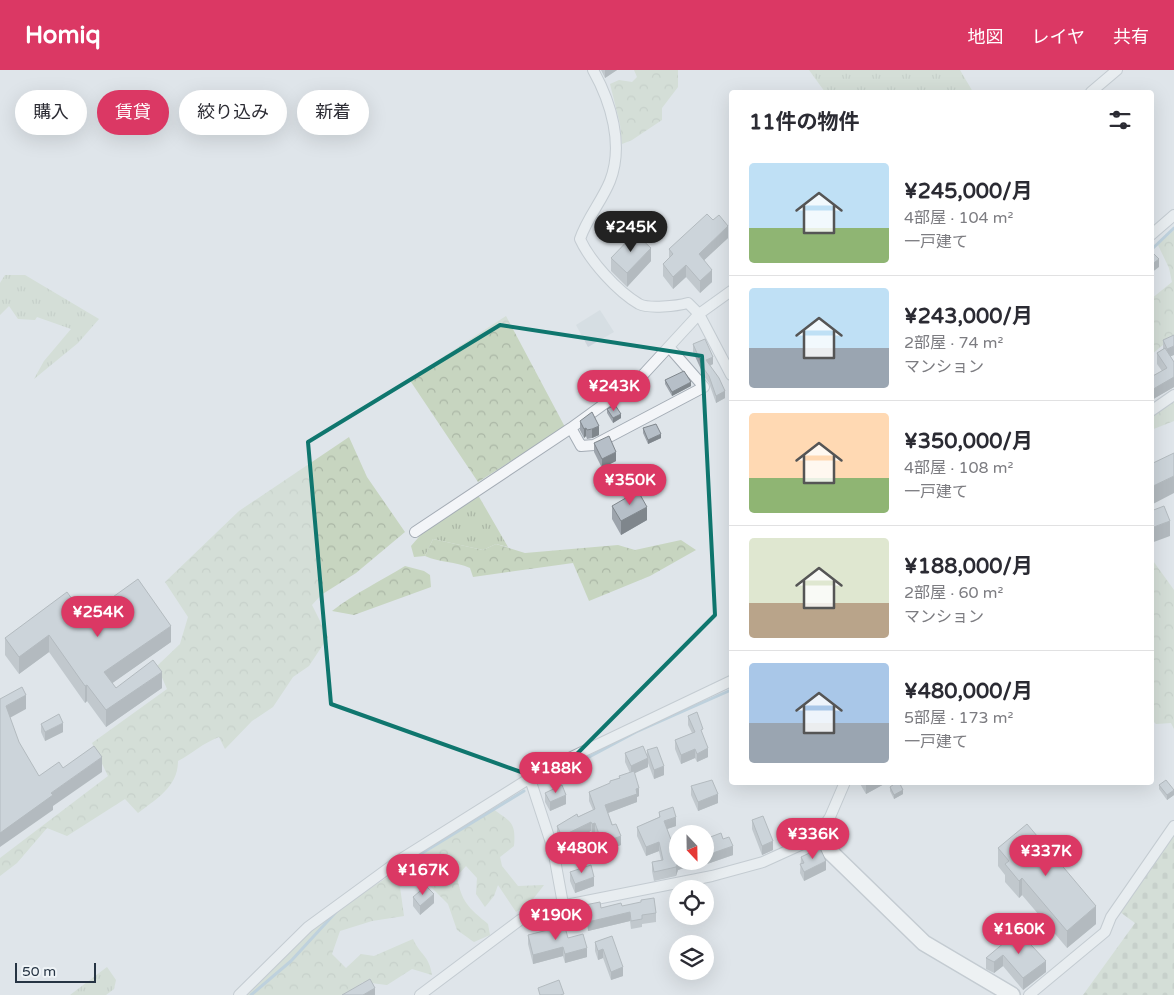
<!DOCTYPE html>
<html lang="ja">
<head>
<meta charset="utf-8">
<style>
  :root { --surface:#fff; --page:#f7f7f7; --text:#2b2b33; --muted:#7c7c81; --line:#e1e1e2; --accent:#db3864 }
  body { margin:0; font-family:"Varela Round","Noto Sans JP",sans-serif; background:var(--page); color:var(--text); height:100vh; display:flex; flex-direction:column; font-size:19px; white-space:nowrap }
  * { box-sizing:border-box; margin:0 }
  p { font-size:16px; color:var(--muted) }
  .icon { flex:none; width:28px; height:28px; fill:none; stroke:currentColor; stroke-width:2; stroke-linecap:round; stroke-linejoin:round }
  .map { position:relative; flex:1; overflow:hidden }
  .sheet { position:absolute; left:729px; top:20px; width:425px; height:695px; display:flex; flex-direction:column; background:var(--surface); border-radius:5px; box-shadow:0 5px 20px #0002 }
  .sheet>* { flex:none }
  .top-card { position:absolute; left:15px; top:20px; width:475px; height:45px; display:flex; gap:10px }
  .needle { width:32px; rotate:158deg }
  .fabs { position:absolute; left:669px; top:755px; display:grid; gap:10px }
  .fabs a { display:grid; place-items:center; width:45px; height:45px; border-radius:50%; background:var(--surface); box-shadow:0 5px 20px #0002; font-size:25px }
  .scale { position:absolute; left:15px; bottom:12px; width:81px; box-sizing:border-box; padding-left:5px; border:2px solid #263443; border-top:0; font-size:14px; line-height:18px; white-space:nowrap; color:#263443; -webkit-text-stroke:4px #eff4f7; paint-order:stroke }
  .price { position:absolute; translate:-50% -42px; padding:0 11px; border-radius:18px; background:var(--accent); color:#fff; font-size:16px; line-height:32px; filter:drop-shadow(0 1px 2px #0008) }
  .price::after { content:''; position:absolute; left:50%; top:30px; width:15px; height:11px; margin-left:-8px; background:inherit; clip-path:polygon(0 0,100% 0,50% 100%) }
  .price.selected { background:#222; color:#fff }
  ul { padding:0; list-style:none }
  li { display:flex; align-items:center; gap:15px; height:125px; padding:0 20px }
  li+li { border-top:1px solid var(--line) }
  li span { display:grid; place-items:center; flex:none; width:140px; height:100px; border-radius:5px; color:#555 }
  li>.icon { margin-inline-start:auto }
  span .icon { width:60px; height:60px; fill:#fffc; stroke-width:1 }
  li b { font-size:21px }
  h2 { display:flex; justify-content:space-between; align-items:center; height:60px; padding:0 20px; font-size:21px }
  .tag { padding:0 18px; border-radius:22px; background:var(--surface); box-shadow:0 5px 20px #0002; font-size:18px; line-height:45px }
  .tag.selected { background:var(--accent); color:#fff }
  header { display:flex; align-items:center; gap:30px; box-sizing:border-box; height:70px; padding:0 25px; background:var(--accent); color:#fff }
  header strong { font-size:24px }
  nav { display:flex; gap:28px; margin-inline-start:auto; font-size:18px }
  .map>svg:first-child { display:block }
  .built { fill:#cdd4dc }
  .grass { fill:url(#grass-tufts) }
  .forest { fill:url(#forest-crowns) }
  .cemetery { fill:url(#cemetery-stones) }
  .lines { fill:none; stroke-linecap:round; stroke-linejoin:round }
  .stream { stroke:#97b8ce; stroke-width:3 }
  .street-casing { stroke:#a4acb5; stroke-width:12 }
  .secondary-casing { stroke:#a4acb5; stroke-width:18 }
  .street { stroke:#f3f5f8; stroke-width:10 }
  .secondary { stroke:#fff; stroke-width:15 }
  .wall { fill:#9da4ac }
  .shaded-wall { fill:#7f868c }
  .building { fill:#b6bfc8; stroke:#7f868c }
  .marked { fill:none; stroke:#0f766e; stroke-width:4; stroke-linejoin:round }
</style>
</head>
<body>
<header>
<strong>Homiq</strong>
<nav><a>地図</a><a>レイヤ</a><a>共有</a></nav>
</header>
<div class="map">
<svg width="1174" height="925" viewBox="0 0 1174 925">
  <defs>
    <pattern id="grass-tufts" width="24" height="20" patternUnits="userSpaceOnUse" patternTransform="scale(1.25)"><rect width="24" height="20" fill="#c7d5c0"/><path d="M3 7l-1-3M5 7V3M7 7l1-3M15 17l-1-3M17 17v-4M19 17l1-3" fill="none" stroke="#abb7a6"/></pattern>
    <pattern id="forest-crowns" width="20" height="18" patternUnits="userSpaceOnUse" patternTransform="scale(1.25)"><rect width="20" height="18" fill="#c7d5c0"/><path d="M2 6a3 3 0 1 1 6 0M12 15a3 3 0 1 1 6 0" fill="none" stroke="#abb7a6"/></pattern>
    <pattern id="cemetery-stones" width="16" height="16" patternUnits="userSpaceOnUse" patternTransform="scale(1.25)"><rect width="16" height="16" fill="#c7d5c0"/><path d="M2 7V4a2 2 0 0 1 4 0v3zM10 15v-3a2 2 0 0 1 4 0v3z" fill="#abb7a6"/></pattern>
  </defs>
  <rect width="100%" height="100%" fill="#dfe5ea"/>
  <path class="built" d="M600,240L614,262L588,277L576,255Z"/>
  <path class="grass" d="M809,0H960L973,22H825Z
    M5,205H25L99,249L78,273L34,309L44,291L71,259L37,247L35,250L18,249L9,236L0,245V213Z
    M478,425L508,477L496,474L483,480L433,469L425,486L414,487L411,476L424,461Z
    M107,897L116,910L114,919L106,925H70Z"/>
  <path class="forest" d="M634,0H678V17L662,38V50L632,70L622,74L620,54L610,14L619,10L632,12L637,7Z
    M1174,160V271L1164,274L1151,285V229L1172,212L1169,198L1158,175Z
    M506,246L565,357L478,412L409,309Z
    M1174,329V351L1151,360V344Z
    M349,367L367,407L405,462L356,503L321,525L312,535L328,567L309,596L293,607L273,637L252,651L225,679L219,667C203,673 193,683 178,691C178,717 156,729 138,743L125,729L67,766L47,758L17,793L0,806V788L108,706L92,673L167,619L157,596L180,574L188,547L165,512L239,441Z
    M433,469L483,480L496,474L525,483L618,475L635,480L681,470L696,480L650,506L589,531L573,493L473,507L470,498C455,491 440,493 425,486Z
    M1151,488L1174,520V659L1171,653L1156,654L1151,649Z
    M405,496L424,501L430,505L431,517L354,545L332,541C355,523 381,511 405,496Z
    M493,739C511,752 516,752 514,776L500,787L502,796L518,816L544,815L530,833L516,842L498,815L494,826L485,837L476,824L477,808L466,796L457,806C461,832 469,838 488,854L490,865L474,872L457,860L448,834L422,808L400,817L404,846L372,851L340,861L332,884L346,898L361,884L374,886L413,869C420,885 429,885 432,905L412,899L387,915L363,912L345,925H247L312,860L363,823Z"/>
  <path class="cemetery" d="M1174,763V925H1083L1135,853L1120,842Z"/>
  <g class="lines">
    <path class="stream" d="M1151,180L1174,158
      M542,712L636,662L731,620
      M396,799L524,721
      M251,925L291,891L336,842"/>
    <g class="street-casing">
      <path id="street" d="M593,0C611,32 624,75 610,111C602,131 587,148 580,169C590,191 617,221 639,234C649,239 677,236 688,233L699,244L731,305
        M1091,22L1117,0
        M1151,165L1174,145
        M1151,341L1174,325
        M571,358L581,376L594,375L704,317L669,277
        M415,462L571,358L640,308L699,244L731,221
        M530,709L553,779L563,834
        M239,925L308,857L401,789L538,703L731,611
        M420,925L520,850L541,840L712,806L763,792L816,768L830,747L845,712
        M1029,925L1105,862L1111,847L1174,756"/>
    </g>
    <g class="secondary-casing">
      <path id="secondary" d="M816,768L924,873L1012,925"/>
    </g>
    <use href="#street" class="street"/>
    <use href="#secondary" class="secondary"/>
  </g>
  <path class="wall" d="M601,0H617L605,8Z
    M728,168L704,190L712,212L700,223L686,207L673,219L663,206V194L669,188V179Z
    M611,188L651,191L627,217L611,201Z
    M1163,270L1170,286L1174,292V317L1155,328L1162,301L1157,294V283L1163,279Z
    M693,274L713,294L710,296L725,328L716,333L709,313L704,306L693,282Z
    M665,310L691,316L672,326L665,314Z
    M607,339L621,348L613,353L607,343Z
    M580,351L599,365L592,368L587,369L586,366L584,368L580,360Z
    M643,358L661,368L648,374L643,363Z
    M594,373L616,391L602,398L594,382Z
    M612,436L647,450L621,465L612,449Z
    M85,547L171,572L112,613L116,618H162L106,657L87,631L85,633L49,582L19,604L5,585V568Z
    M731,636V651L729,646V637Z
    M688,646L703,667L708,687L697,692L695,688L681,694L675,679V670L692,663L688,655Z
    M41,654L63,662L45,671L41,662Z
    M647,680L664,705L654,709L648,693V697L634,703L639,726L637,727V732L608,743L621,775L604,781L602,776H600L595,762L592,763L591,761L562,775L557,765V756L593,740L589,731V722L610,714V711L619,708V706L630,703L625,692V683L647,685Z
    M859,712H886V713L866,724Z
    M1159,715L1174,725L1167,730L1159,719Z
    M691,716L718,733L698,741L691,725Z
    M890,717L903,724L894,729L890,721Z
    M545,723L566,734L550,741L545,732Z
    M659,742L676,756L667,759L678,791H705L678,800L676,806L654,811L652,801V792L661,790L659,781L646,786L637,766V757L659,747Z
    M752,750L773,780L762,785L752,759Z
    M705,769H723L733,785L707,794L706,791Z
    M998,778L1096,854L1067,878L1022,825L1019,828L1005,812V805L998,796Z
    M801,787L826,800L804,811L800,803Z
    M570,802L594,816L575,823L570,811Z
    M413,827L434,833L420,845L413,836Z
    M585,835L601,838L622,836L656,843V852L642,854V857L631,859L630,851L588,861L585,844Z
    M554,853L568,868L587,887L565,893L563,886L533,894L528,874V865L554,858Z
    M1018,861L1046,902L1023,920L1003,896L994,903L986,899V888Z
    M612,866L623,906L611,910L603,888L598,890L595,881V872Z"/>
  <path class="shaded-wall" d="M605,0H617L605,8Z
    M728,156V168L699,195V184Z
    M651,178V191L627,217V203Z
    M1159,189V197L1151,203V195Z
    M686,195V207L673,219V207Z
    M712,200V212L700,223V211Z
    M1174,276V285L1167,288V279Z
    M713,287V294L706,297V290Z
    M1174,307V317L1155,328L1151,332V321L1155,318Z
    M691,312V316L672,326V322Z
    M725,321V328L716,333V326Z
    M621,344V348L613,353V348Z
    M599,356V365L592,368V359Z
    M586,358V366L584,368V359Z
    M661,364V368L648,374V370Z
    M616,382V391L602,398V389Z
    M1174,406V423L1151,435V417Z
    M647,437V450L621,465V451Z
    M1170,451V466L1151,473V458Z
    M171,556V572L104,619V602Z
    M49,565V582L19,604V587Z
    M162,602V618L106,657V640Z
    M87,615V631L85,633V616Z
    M26,625V639L6,650V636Z
    M63,653V662L45,671V662Z
    M708,678V687L697,692V684Z
    M695,679V688L681,694V685Z
    M102,687V702L53,736V740L0,777V763L51,723Z
    M648,688V697L631,705V696Z
    M664,696V705L654,709V700Z
    M871,712H886V713L866,724V715Z
    M639,718V726L637,727V732L605,744V735Z
    M903,720V724L894,729V725Z
    M1174,720V725L1167,730V725Z
    M718,724V733L698,741V732Z
    M566,725V734L550,741V732Z
    M676,747V756L664,760V751Z
    M591,752V761L562,775V766Z
    M595,753V762L592,763V754Z
    M621,766V775L604,781V772Z
    M773,771V780L762,785V776Z
    M659,772V781L646,786V777Z
    M733,776V785L707,794V785Z
    M705,782H706V791H705Z
    M678,791H705L678,800L676,806V797Z
    M826,791V800L804,811V802Z
    M594,807V816L575,823V814Z
    M1022,808V825L1019,828V811Z
    M434,824V833L420,845V836Z
    M1096,836V854L1067,878V861Z
    M630,842V851L588,861V852Z
    M563,877V886L533,894V885Z
    M587,878V887L565,893V884Z
    M603,879V888L598,890V881Z
    M1003,885V896L994,903V892Z
    M1046,891V902L1023,920V908Z
    M623,897V906L611,910V902Z
    M375,918V925H363Z"/>
  <path class="building" d="M707,144L713,150L719,145L728,156L699,184L712,200L700,211L686,195L673,207L663,194L673,184L669,179Z
    M635,163L651,178L627,203L611,188Z
    M1151,181L1159,189L1151,195Z
    M1174,265V276L1167,279L1163,270Z
    M705,269L713,287L706,290L719,308L725,321L716,326L709,306L704,299L693,274Z
    M1165,278L1174,292V307L1155,318L1151,321V307L1167,298L1157,283Z
    M684,301L691,312L672,322L665,310Z
    M615,335L621,344L613,348L607,339Z
    M592,342L599,356L592,359L587,360L586,358L584,359L580,351Z
    M656,354L661,364L648,370L643,358Z
    M609,366L616,382L602,389L594,373Z
    M1174,383V406L1151,417V394Z
    M638,421L647,437L621,451L612,436Z
    M1164,436L1170,451L1151,458V441Z
    M138,509L171,556L104,602L116,618L153,590L162,602L106,640L87,615L85,616L49,565L19,587L5,568L67,522L85,547Z
    M22,617L26,625L6,636L19,672L39,706L59,692L63,698L94,676L102,687L51,723L53,725L0,763V629Z
    M697,642L703,659L701,660L708,678L697,684L695,679L681,685L675,670L695,662L688,646Z
    M59,644L63,653L45,662L41,654Z
    M643,676L648,688L631,696L625,683Z
    M657,677L664,696L654,700L647,680Z
    M634,701L639,718L636,719L637,724L605,735L612,755L616,754L621,766L604,772L602,767H600L595,753L592,754L591,752L562,766L557,756L577,744L578,747L595,739L589,722L610,713V711L620,708L619,706Z
    M712,710L718,724L698,732L691,716Z
    M1166,710L1174,720L1167,725L1159,715Z
    M864,712H871L866,715Z
    M897,712H899L903,720L894,725L890,717Z
    M562,715L566,725L550,732L545,723Z
    M673,737L676,747L664,751L673,775L678,773V791H679L676,797L654,802L652,792L663,790L659,772L646,777L637,757L660,747L659,742Z
    M763,746L773,771L762,776L752,750Z
    M1027,754L1096,836L1067,861L1022,808L1019,811L1005,794L1009,791L998,778Z
    M721,763L723,769L729,767L733,776L707,785L706,782H705V769Z
    M820,778L826,791L804,802L800,794L804,793L801,787Z
    M591,795L594,807L575,814L570,802Z
    M426,816L434,824L420,836L413,827Z
    M654,828L656,843L642,845V849L631,851L630,842L588,852L585,835L600,832L601,838L621,833L622,836L641,832V830Z
    M563,850L568,868L583,864L587,878L565,884L563,877L533,885L528,865L556,858L554,853Z
    M1018,861L1046,891L1023,908L1003,885L994,892L986,888Z
    M612,866L623,897L611,902L603,879L598,881L595,872Z
    M370,909L375,918L363,925H342Z
    M559,910L564,924L560,925H540L538,918Z"/>
  <path d="M0 0H1174V925H0ZM500,255L702,286L715,545L549,712L331,634L308,372Z" fill="#dfe5ea" fill-opacity=".55" fill-rule="evenodd"/>
  <path class="marked" d="M500,255L702,286L715,545L549,712L331,634L308,372Z"/>
</svg>
<div class="fabs">
<a><svg class="needle" viewBox="-14 -14 28 28"><path d="M0-13l5 13h-10z" fill="#e53935"/><path d="M0 13l5-13h-10z" fill="#7c7c81"/></svg></a>
<a><svg class="icon" aria-label="locate" viewBox="0 0 24 24"><circle cx="12" cy="12" r="6"/><path d="M12 2v4M12 18v4M2 12h4M18 12h4"/></svg></a>
<a><svg class="icon" aria-label="layers" viewBox="0 0 24 24"><path d="M12 4l9 5-9 5-9-5zM3 14l9 5 9-5"/></svg></a>
</div>
<div class="scale">50 m</div>
<b class="price selected" style="left:631px;top:183px">¥245K</b>
<b class="price" style="left:614px;top:342px">¥243K</b>
<b class="price" style="left:630px;top:436px">¥350K</b>
<b class="price" style="left:98px;top:568px">¥254K</b>
<b class="price" style="left:556px;top:724px">¥188K</b>
<b class="price" style="left:813px;top:790px">¥336K</b>
<b class="price" style="left:582px;top:804px">¥480K</b>
<b class="price" style="left:1046px;top:807px">¥337K</b>
<b class="price" style="left:423px;top:826px">¥167K</b>
<b class="price" style="left:556px;top:871px">¥190K</b>
<b class="price" style="left:1019px;top:885px">¥160K</b>
<div class="top-card">
<a class="tag">購入</a>
<a class="tag selected">賃貸</a>
<a class="tag">絞り込み</a>
<a class="tag">新着</a>
</div>
<section class="sheet">
<h2>11件の物件<svg class="icon" aria-label="filters" viewBox="0 0 24 24"><path d="M4 7h16M4 17h16"/><circle cx="9" cy="7" r="2"/><circle cx="15" cy="17" r="2"/></svg></h2>
<ul>
<li><span style="background:linear-gradient(#bfe0f5 65%,#8fb573 0)"><svg class="icon" aria-label="home" viewBox="0 0 24 24"><path d="M3 11l9-7 9 7M6 9v11h12V9"/></svg></span><div><b>¥245,000/月</b><p>4部屋 · 104 m²</p><p>一戸建て</p></div></li>
<li><span style="background:linear-gradient(#bfe0f5 60%,#9aa5b1 0)"><svg class="icon" aria-label="home" viewBox="0 0 24 24"><path d="M3 11l9-7 9 7M6 9v11h12V9"/></svg></span><div><b>¥243,000/月</b><p>2部屋 · 74 m²</p><p>マンション</p></div></li>
<li><span style="background:linear-gradient(#ffd9b3 65%,#8fb573 0)"><svg class="icon" aria-label="home" viewBox="0 0 24 24"><path d="M3 11l9-7 9 7M6 9v11h12V9"/></svg></span><div><b>¥350,000/月</b><p>4部屋 · 108 m²</p><p>一戸建て</p></div></li>
<li><span style="background:linear-gradient(#dfe7d0 65%,#b9a48a 0)"><svg class="icon" aria-label="home" viewBox="0 0 24 24"><path d="M3 11l9-7 9 7M6 9v11h12V9"/></svg></span><div><b>¥188,000/月</b><p>2部屋 · 60 m²</p><p>マンション</p></div></li>
<li><span style="background:linear-gradient(#a9c7e8 60%,#9aa5b1 0)"><svg class="icon" aria-label="home" viewBox="0 0 24 24"><path d="M3 11l9-7 9 7M6 9v11h12V9"/></svg></span><div><b>¥480,000/月</b><p>5部屋 · 173 m²</p><p>一戸建て</p></div></li>
</ul>
</section>
</div>
</body>
</html>
